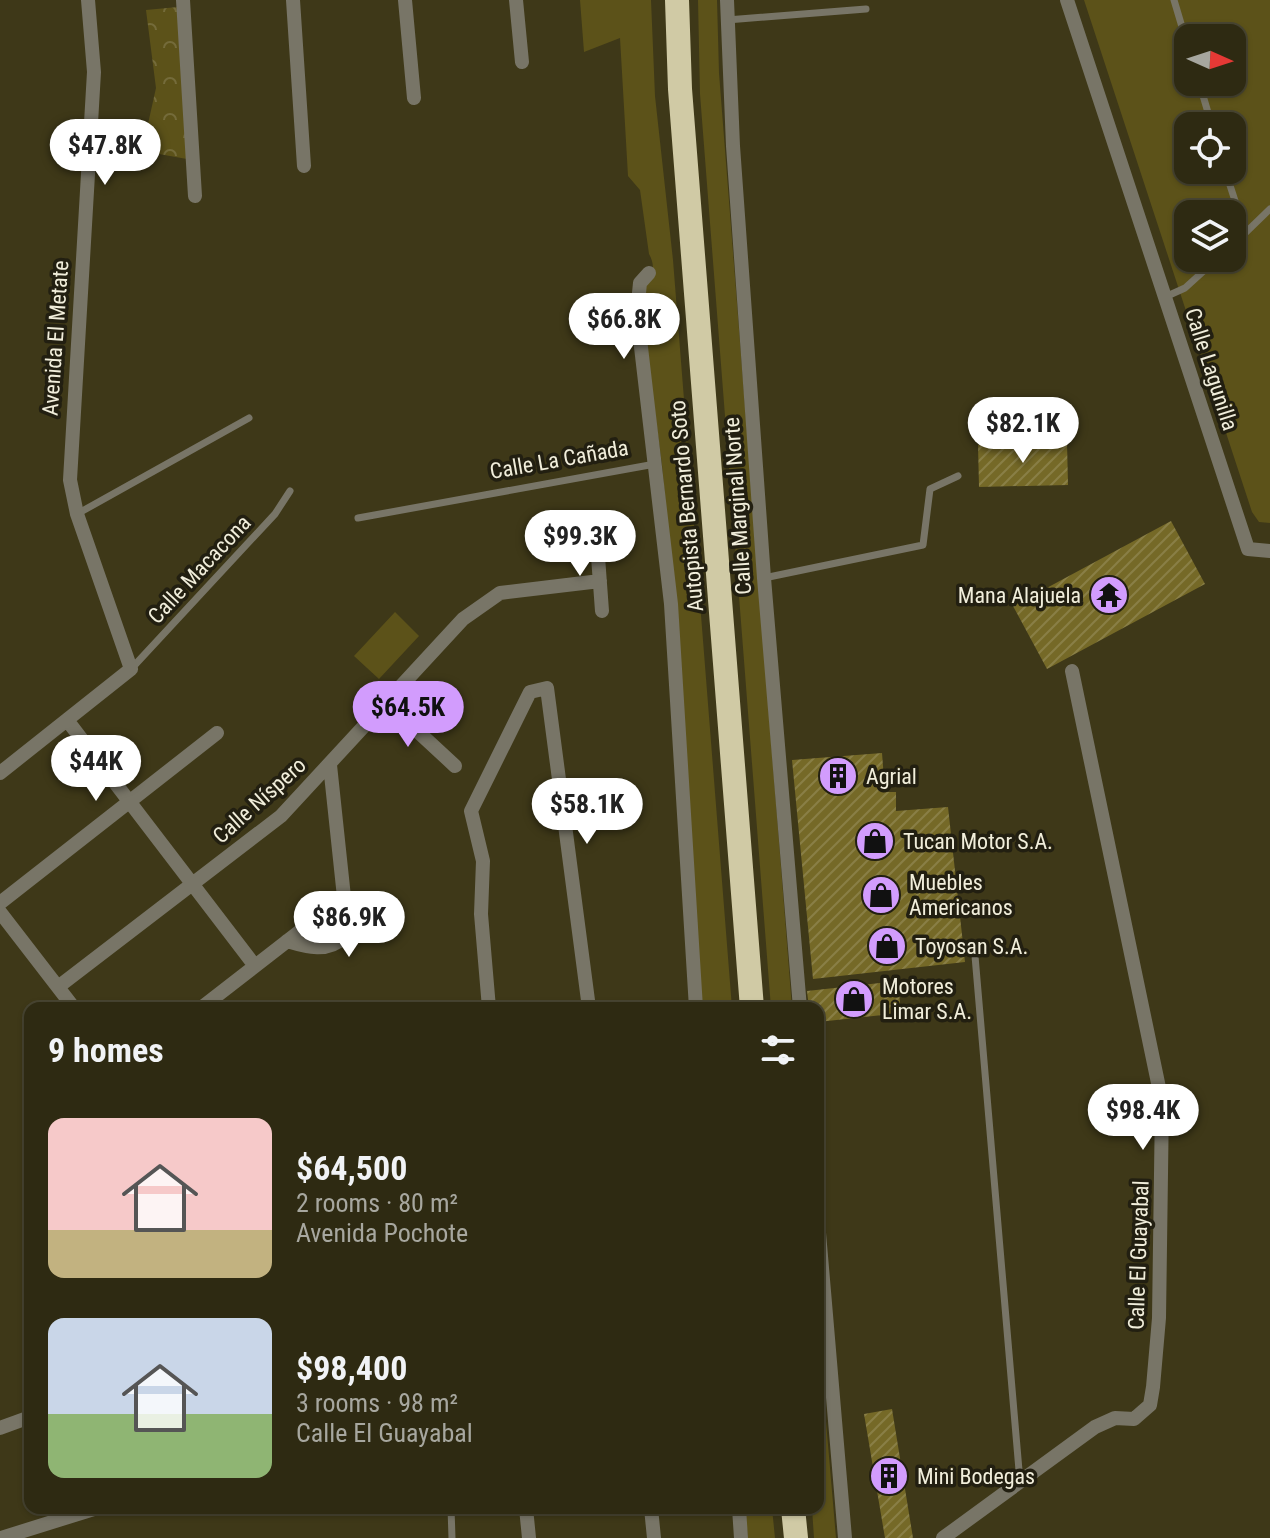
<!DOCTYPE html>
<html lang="en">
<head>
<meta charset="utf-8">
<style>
  :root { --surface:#2e2a12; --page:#36321b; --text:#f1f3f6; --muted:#a7a79f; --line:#494632; --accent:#d29cfd }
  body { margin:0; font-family:"Roboto Condensed",sans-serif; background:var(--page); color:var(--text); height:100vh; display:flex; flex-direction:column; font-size:30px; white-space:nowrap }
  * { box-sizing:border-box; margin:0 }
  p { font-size:26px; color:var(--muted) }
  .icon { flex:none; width:44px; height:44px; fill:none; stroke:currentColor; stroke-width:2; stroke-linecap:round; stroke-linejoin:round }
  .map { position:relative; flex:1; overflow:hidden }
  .side { position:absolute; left:24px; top:1002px; width:800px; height:512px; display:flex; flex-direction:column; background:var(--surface); border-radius:16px; box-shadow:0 2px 6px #0004,0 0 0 2px var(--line) }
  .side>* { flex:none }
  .needle { width:52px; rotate:93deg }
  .tools { position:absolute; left:1174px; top:24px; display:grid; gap:16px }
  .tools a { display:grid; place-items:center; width:72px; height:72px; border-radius:16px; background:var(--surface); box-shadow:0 2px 6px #0004,0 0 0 2px var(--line); font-size:40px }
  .price { position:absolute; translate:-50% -68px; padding:0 18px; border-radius:28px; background:#fff; color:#222; font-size:26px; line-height:52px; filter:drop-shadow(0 2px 4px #0008) }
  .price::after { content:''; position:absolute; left:50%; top:48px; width:24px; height:18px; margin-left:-12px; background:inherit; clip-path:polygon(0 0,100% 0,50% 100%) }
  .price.selected { background:var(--accent); color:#111 }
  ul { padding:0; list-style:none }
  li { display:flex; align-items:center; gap:24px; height:200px; padding:0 24px }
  li span { display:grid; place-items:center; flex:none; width:224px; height:160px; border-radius:16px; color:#555 }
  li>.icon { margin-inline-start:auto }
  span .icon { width:96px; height:96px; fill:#fffc; stroke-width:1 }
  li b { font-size:34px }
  h2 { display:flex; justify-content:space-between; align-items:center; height:96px; padding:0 24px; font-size:34px }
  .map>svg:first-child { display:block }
  .green { fill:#5c5219; fill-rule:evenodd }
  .park { fill:url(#park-crowns) }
  .building { fill:url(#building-hatch) }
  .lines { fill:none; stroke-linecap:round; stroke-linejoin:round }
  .lane { stroke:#787567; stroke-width:7 }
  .street { stroke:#787567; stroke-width:14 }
  .highway { stroke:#d0caa5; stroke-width:24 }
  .labels { text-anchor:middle; stroke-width:7; stroke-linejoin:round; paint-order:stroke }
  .street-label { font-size:22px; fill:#f1eedb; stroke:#221f11 }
  .poi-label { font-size:22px; fill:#f1eedb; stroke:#221f11; text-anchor:start }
</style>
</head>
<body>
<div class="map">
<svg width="1270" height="1538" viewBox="0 0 1270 1538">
  <defs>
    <pattern id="park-crowns" width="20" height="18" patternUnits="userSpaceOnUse" patternTransform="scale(2)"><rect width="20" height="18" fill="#5c5219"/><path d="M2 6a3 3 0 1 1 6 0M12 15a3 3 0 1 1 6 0" fill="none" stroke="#746b3a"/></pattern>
    <pattern id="building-hatch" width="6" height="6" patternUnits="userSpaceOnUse" patternTransform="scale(2)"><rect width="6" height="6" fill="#756927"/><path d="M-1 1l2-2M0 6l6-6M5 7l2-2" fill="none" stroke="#897f46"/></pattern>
  </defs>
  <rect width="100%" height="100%" fill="#3e3818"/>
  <path class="green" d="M580,0H651L655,96L673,260L732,1008H701L681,664L662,465L641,308C641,303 641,298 642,294C647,278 659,272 649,254L640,190L628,176L620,38L584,52Z
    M698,0H717L719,73L792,1008H771L700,94Z
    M1084,0H1270V523L1259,522L1252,512ZM1188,38H1232V82H1188ZM1188,126H1232V170H1188ZM1188,214H1232V258H1188Z
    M395,612L419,636L379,679L354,656Z
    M818,1328L836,1538H814L812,1508H818Z
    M745,1508H772L775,1538H748Z"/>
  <path class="park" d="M178,7L187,159L142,151L156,88L146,10Z"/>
  <path class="building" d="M1067,442L1068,485L979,487L978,445Z
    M1171,521L1205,584L1047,669L1013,606Z
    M882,753L885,792H896V811L948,807L965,962L813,979L792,760Z
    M898,981L901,1013L818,1022V1008H809L807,991Z
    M892,1409L913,1538H885L864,1414Z"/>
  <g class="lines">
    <path class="lane" d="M1174,0L1188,47
      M727,20L866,9
      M1199,82L1212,126
      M1225,170L1239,213L1238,240L1232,246
      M1238,240L1270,209
      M1165,297L1185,288L1218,258
      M77,514L249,418
      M358,518L655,464
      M764,578L923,545L930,489L958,476
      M132,668L275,514L290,491
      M975,956L1020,1482
      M451,1508L452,1538"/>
    <path class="street" d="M183,0L195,196
      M293,0L304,166
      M405,0L414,98
      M516,0L522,62
      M727,0L733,146L764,578L800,1008
      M1067,0L1248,549L1270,551
      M649,273L640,283L637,313L671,604L696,1008
      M597,543L602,611
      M387,703L455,766
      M67,720L255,966
      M0,773L131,669L77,514L70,480L94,72L88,0
      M0,903L217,733
      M0,912L74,1008
      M287,941C307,947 328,953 344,937V897L330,765
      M58,987L281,816L463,619L500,593L600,581
      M201,1008L344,897
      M489,1008L481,914L483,861L471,811L530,692L547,688L589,1008
      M818,1221L845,1538
      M0,1428L30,1417
      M526,1508L529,1538
      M651,1508L654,1538
      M739,1508L741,1538
      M1,1538L97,1508
      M943,1538L1095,1427L1115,1418L1134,1419L1150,1405L1153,1387L1159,1318L1162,1102L1072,671"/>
    <path class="highway" d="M677,0L680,89L752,1008
      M793,1508L796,1538"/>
  </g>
  <defs>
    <g id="temple-disc" transform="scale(2)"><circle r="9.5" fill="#d29cfd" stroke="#221f11"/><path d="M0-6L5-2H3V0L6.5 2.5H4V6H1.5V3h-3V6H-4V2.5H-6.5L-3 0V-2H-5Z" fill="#111"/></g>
    <g id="building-disc" transform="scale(2)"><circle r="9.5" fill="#d29cfd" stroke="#221f11"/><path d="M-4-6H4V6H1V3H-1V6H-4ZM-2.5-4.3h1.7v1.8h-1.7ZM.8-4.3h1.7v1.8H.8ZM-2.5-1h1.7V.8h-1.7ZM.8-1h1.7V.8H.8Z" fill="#111"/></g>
    <g id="shop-disc" transform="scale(2)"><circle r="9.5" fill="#d29cfd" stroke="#221f11"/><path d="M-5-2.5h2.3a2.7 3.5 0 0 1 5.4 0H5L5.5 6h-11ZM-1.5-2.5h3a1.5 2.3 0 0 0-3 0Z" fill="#111"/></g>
  </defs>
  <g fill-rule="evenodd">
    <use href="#temple-disc" x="1109" y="595"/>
    <use href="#building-disc" x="838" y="776"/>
    <use href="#shop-disc" x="875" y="841"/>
    <use href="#shop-disc" x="881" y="895"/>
    <use href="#shop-disc" x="887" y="946"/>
    <use href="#shop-disc" x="854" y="999"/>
    <use href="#building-disc" x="889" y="1476"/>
  </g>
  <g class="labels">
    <g class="street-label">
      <text transform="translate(55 338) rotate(-86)" y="8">Avenida El Metate</text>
      <text transform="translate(1212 369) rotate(72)" y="8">Calle Lagunilla</text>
      <text transform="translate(559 459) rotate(-10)" y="8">Calle La Cañada</text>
      <text transform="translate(686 506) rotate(-95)" y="8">Autopista Bernardo Soto</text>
      <text transform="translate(737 506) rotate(-94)" y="8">Calle Marginal Norte</text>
      <text transform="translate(199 569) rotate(-47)" y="8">Calle Macacona</text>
      <text transform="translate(259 800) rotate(-42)" y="8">Calle Níspero</text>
      <text transform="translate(1138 1255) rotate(-88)" y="8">Calle El Guayabal</text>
    </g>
    <g class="poi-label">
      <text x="1081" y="603" text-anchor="end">Mana Alajuela</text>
      <text x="866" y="784">Agrial</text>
      <text x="903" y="849">Tucan Motor S.A.</text>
      <text x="909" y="890">Muebles<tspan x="909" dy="25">Americanos</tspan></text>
      <text x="915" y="954">Toyosan S.A.</text>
      <text x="882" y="994">Motores<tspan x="882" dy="25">Limar S.A.</tspan></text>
      <text x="917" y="1484">Mini Bodegas</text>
    </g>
  </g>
</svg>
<div class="tools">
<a><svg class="needle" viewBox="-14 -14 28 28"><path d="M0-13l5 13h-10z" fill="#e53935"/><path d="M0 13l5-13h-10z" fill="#a7a79f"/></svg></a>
<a><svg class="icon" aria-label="locate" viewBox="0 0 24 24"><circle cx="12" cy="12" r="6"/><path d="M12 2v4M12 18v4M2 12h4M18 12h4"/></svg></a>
<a><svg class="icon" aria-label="layers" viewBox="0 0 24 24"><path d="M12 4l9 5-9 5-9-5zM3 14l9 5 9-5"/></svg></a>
</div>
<b class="price" style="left:105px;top:187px">$47.8K</b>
<b class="price" style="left:624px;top:361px">$66.8K</b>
<b class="price" style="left:1023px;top:465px">$82.1K</b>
<b class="price" style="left:580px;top:578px">$99.3K</b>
<b class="price selected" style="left:408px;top:749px">$64.5K</b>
<b class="price" style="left:96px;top:803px">$44K</b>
<b class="price" style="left:587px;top:846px">$58.1K</b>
<b class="price" style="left:349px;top:959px">$86.9K</b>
<b class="price" style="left:1143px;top:1152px">$98.4K</b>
<section class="side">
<h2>9 homes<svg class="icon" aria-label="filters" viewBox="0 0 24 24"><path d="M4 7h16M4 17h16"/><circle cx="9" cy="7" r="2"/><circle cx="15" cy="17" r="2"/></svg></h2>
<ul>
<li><span style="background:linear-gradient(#f6c9c9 70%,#c2b280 0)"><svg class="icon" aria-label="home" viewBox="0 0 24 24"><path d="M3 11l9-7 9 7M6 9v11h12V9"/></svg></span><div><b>$64,500</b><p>2 rooms · 80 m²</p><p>Avenida Pochote</p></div></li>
<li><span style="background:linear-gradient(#c9d6e8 60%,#8fb573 0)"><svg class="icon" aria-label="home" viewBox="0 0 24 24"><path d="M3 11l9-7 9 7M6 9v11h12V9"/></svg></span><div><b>$98,400</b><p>3 rooms · 98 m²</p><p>Calle El Guayabal</p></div></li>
</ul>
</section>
</div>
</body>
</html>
